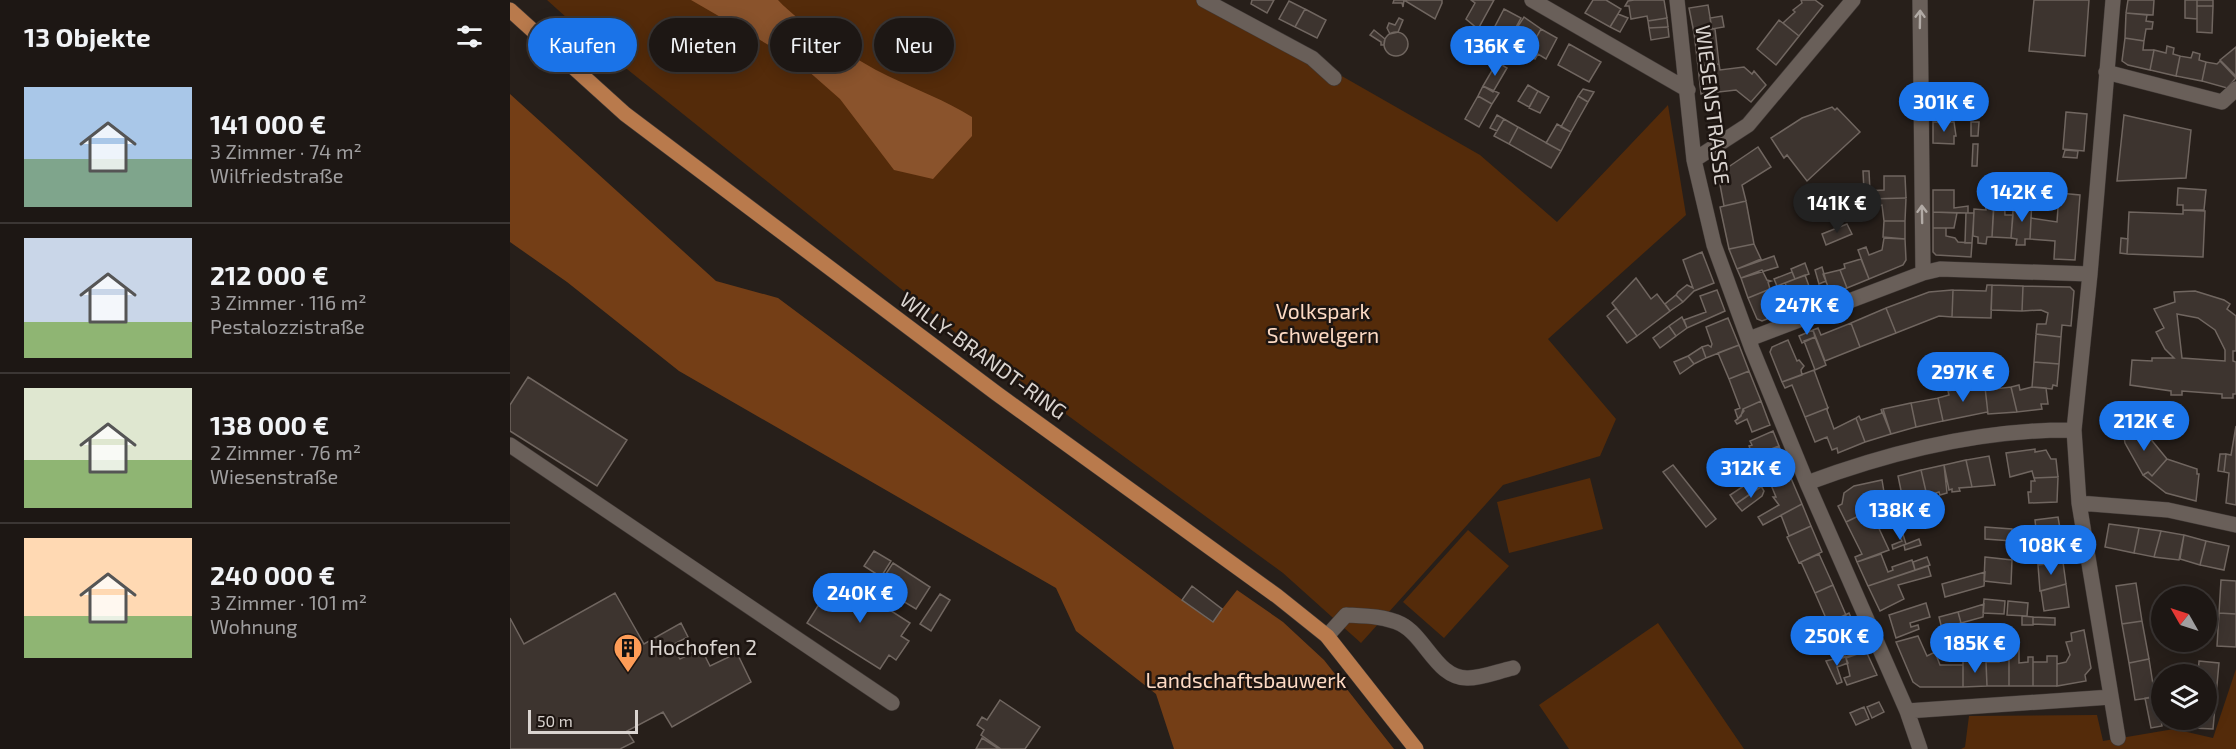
<!DOCTYPE html>
<html lang="de">
<head>
<meta charset="utf-8">
<style>
  :root { --surface:#1d1714; --page:#25201d; --text:#f1f3f6; --muted:#a09fa0; --line:#3b3634; --accent:#1a73e8 }
  body { margin:0; font-family:"Exo 2",sans-serif; background:var(--page); color:var(--text); height:100vh; display:flex; flex-direction:column; font-size:22px; white-space:nowrap }
  * { box-sizing:border-box; margin:0 }
  p { font-size:20px; color:var(--muted) }
  .icon { flex:none; width:33px; height:33px; fill:none; stroke:currentColor; stroke-width:2; stroke-linecap:round; stroke-linejoin:round }
  .map { position:relative; flex:1; overflow:hidden }
  .details { display:flex; flex-direction:column; background:var(--surface); width:510px }
  .details>* { flex:none }
  .banner { position:absolute; left:18px; top:18px; width:570px; height:54px; display:flex; gap:12px }
  .needle { width:39px; rotate:309deg }
  .buttons { position:absolute; left:1641px; top:586px; display:grid; gap:12px }
  .buttons a { display:grid; place-items:center; width:66px; height:66px; border-radius:50%; background:var(--surface); box-shadow:0 3px 15px #0003,0 0 0 2px var(--line); font-size:30px }
  .scale { position:absolute; left:18px; bottom:15px; width:110px; box-sizing:border-box; padding-left:6px; border:3px solid #dad4d0; border-top:0; font-size:16px; line-height:21px; white-space:nowrap; color:#dad4d0; -webkit-text-stroke:4px #1d1511; paint-order:stroke }
  .price { position:absolute; translate:-50% -51px; padding:0 14px; border-radius:21px; background:var(--accent); color:#fff; font-size:20px; line-height:39px; filter:drop-shadow(0 2px 3px #0008) }
  .price::after { content:''; position:absolute; left:50%; top:36px; width:18px; height:14px; margin-left:-9px; background:inherit; clip-path:polygon(0 0,100% 0,50% 100%) }
  .price.selected { background:#222; color:#fff }
  ul { padding:0; list-style:none }
  li { display:flex; align-items:center; gap:18px; height:150px; padding:0 24px }
  li+li { border-top:2px solid var(--line) }
  li span { display:grid; place-items:center; flex:none; width:168px; height:120px; border-radius:0px; color:#555 }
  li>.icon { margin-inline-start:auto }
  span .icon { width:72px; height:72px; fill:#fffc; stroke-width:1 }
  li b { font-size:26px }
  h2 { display:flex; justify-content:space-between; align-items:center; height:72px; padding:0 24px; font-size:26px }
  .chip { padding:0 21px; border-radius:27px; background:var(--surface); box-shadow:0 3px 15px #0003,0 0 0 2px var(--line); font-size:21px; line-height:54px }
  .chip.selected { background:var(--accent); color:#fff }
  main { display:flex; flex:1; min-height:0 }
  .map>svg:first-child { display:block }
  .green { fill:#542b0a }
  .forest { fill:#743e16 }
  .water { fill:#8a532c }
  .building { fill:#3d342f; stroke:#706660; stroke-width:1.5; fill-rule:evenodd }
  .lines { fill:none; stroke-linecap:round; stroke-linejoin:round }
  .minor-casing { stroke:#403936; stroke-width:16 }
  .major-casing { stroke:#403936; stroke-width:16 }
  .minor { stroke:#695f59; stroke-width:15 }
  .major { stroke:#b97a4c; stroke-width:15 }
  .oneway { stroke:#b2aba6 }
  .labels { text-anchor:middle; stroke-width:5; stroke-linejoin:round; paint-order:stroke }
  .street-label { font-size:21px; fill:#dad4d0; stroke:#1d1511 }
  .park-label { font-size:21px; fill:#fddac4; stroke:#1d1511 }
  .poi-label { font-size:21px; fill:#dad4d0; stroke:#1d1511; text-anchor:start }
</style>
</head>
<body>
<main>
<section class="details">
<h2>13 Objekte<svg class="icon" aria-label="filters" viewBox="0 0 24 24"><path d="M4 7h16M4 17h16"/><circle cx="9" cy="7" r="2"/><circle cx="15" cy="17" r="2"/></svg></h2>
<ul>
<li><span style="background:linear-gradient(#a9c7e8 60%,#7fa58c 0)"><svg class="icon" aria-label="home" viewBox="0 0 24 24"><path d="M3 11l9-7 9 7M6 9v11h12V9"/></svg></span><div><b>141 000 €</b><p>3 Zimmer · 74 m²</p><p>Wilfriedstraße</p></div></li>
<li><span style="background:linear-gradient(#c9d6e8 70%,#8fb573 0)"><svg class="icon" aria-label="home" viewBox="0 0 24 24"><path d="M3 11l9-7 9 7M6 9v11h12V9"/></svg></span><div><b>212 000 €</b><p>3 Zimmer · 116 m²</p><p>Pestalozzistraße</p></div></li>
<li><span style="background:linear-gradient(#dfe7d0 60%,#8fb573 0)"><svg class="icon" aria-label="home" viewBox="0 0 24 24"><path d="M3 11l9-7 9 7M6 9v11h12V9"/></svg></span><div><b>138 000 €</b><p>2 Zimmer · 76 m²</p><p>Wiesenstraße</p></div></li>
<li><span style="background:linear-gradient(#ffd9b3 65%,#8fb573 0)"><svg class="icon" aria-label="home" viewBox="0 0 24 24"><path d="M3 11l9-7 9 7M6 9v11h12V9"/></svg></span><div><b>240 000 €</b><p>3 Zimmer · 101 m²</p><p>Wohnung</p></div></li>
</ul>
</section>
<div class="map">
<svg width="1726" height="749" viewBox="0 0 1726 749">
  <rect width="100%" height="100%" fill="#271f1a"/>
  <path class="green" d="M37,0H699L970,155L1047,222L1158,105L1176,215L1038,339L1106,419L1090,456L993,485L851,643L773,573L456,341L87,45Z
    M1080,478L1093,529L999,553L987,502Z
    M958,530L999,566L934,638L893,602Z
    M1148,623L1234,749H1059L1029,705Z
    M1726,669V749H1451L1455,747L1459,716L1587,715L1593,741L1664,729L1703,738Z"/>
  <path class="forest" d="M0,94L206,281L268,298L702,622L727,590L773,622L814,660L884,749H664L646,694L566,631L546,588L169,371L57,282L0,242Z"/>
  <path class="water" d="M181,0H268C290,24 348,62 378,76C407,90 435,100 462,117V136L423,179L384,170L330,99L288,62Z"/>
  <path class="building" d="M742,0H764L757,13L741,4Z
    M884,0H932V3L925,19L894,0L893,7L892,3H883Z
    M961,0H984L968,29L956,19L965,3Z
    M1083,0H1096L1111,9L1100,27L1075,13Z
    M1154,0L1157,18L1138,21L1137,16L1121,19L1119,6H1115L1118,1L1124,0Z
    M1291,0H1305L1313,6L1289,36L1273,23L1285,12L1283,10L1292,3Z
    M1524,0H1579L1575,56L1519,51Z
    M1618,0H1644L1643,15L1616,13Z
    M1675,0H1687V19L1675,18Z
    M1687,0H1703V6H1687Z
    M779,1L795,9L785,27L769,19Z
    M1198,5L1202,29L1184,33L1179,8Z
    M1687,6H1703L1702,33L1687,32Z
    M795,9L816,20L807,38L785,27Z
    M994,9L1011,18L1000,38L995,35L993,38L982,32Z
    M1616,13L1637,15L1636,21L1643,22L1642,29H1636L1634,41L1615,38Z
    M1108,14L1118,18L1110,32L1100,27Z
    M1212,16L1214,27L1202,29L1200,18Z
    M1014,17L1031,29L1017,54L997,43Z
    M889,18L893,20L888,32L880,34L877,28L879,23L885,25Z
    M1157,18L1158,27L1139,28L1138,21Z
    M1269,20L1289,36L1266,65L1247,49Z
    M1158,27L1159,37L1141,40L1139,28Z
    M1031,29L1047,38L1036,59L1028,54L1025,59L1017,54Z
    M1202,29H1205L1209,64L1188,66L1184,33Z
    M864,30L875,39L874,45H871V42L860,35Z
    M874 44a12 12 0 1 1 24 0a12 12 0 1 1-24 0Z
    M1615,38L1634,41L1633,50H1644L1640,70L1618,65L1612,61Z
    M1059,44L1091,62L1079,82L1048,65Z
    M1657,46L1664,48L1663,54L1670,56L1666,76L1640,70L1644,50L1656,53Z
    M1726,47V76L1710,60Z
    M1683,52L1690,54L1689,60L1696,62L1692,81L1666,76L1670,56L1681,58Z
    M1710,61L1726,78L1717,88L1692,81L1696,62L1707,64Z
    M987,62L997,68L983,92L973,86Z
    M1209,64L1210,70L1234,67L1242,74L1244,71L1256,85L1241,102L1226,90L1191,94L1188,66Z
    M1018,85L1028,91L1019,107L1008,101Z
    M973,86L989,93L982,104L968,96Z
    M1073,89L1084,92L1078,102L1068,96Z
    M1028,91L1039,97L1030,113L1019,108Z
    M968,96L982,104L969,127L955,119Z
    M1068,96L1078,102L1061,132L1051,127Z
    M1322,107L1325,110L1327,108L1350,132L1297,181L1277,155L1274,158L1261,138L1292,118Z
    M1556,112L1577,114L1574,151L1553,149Z
    M987,115L994,119L987,131L980,128Z
    M1614,115L1681,130L1676,178L1607,181Z
    M994,119L1008,127L999,144L984,136Z
    M1423,122H1444L1446,136H1444V144L1423,143Z
    M1461,122H1469L1468,136H1461Z
    M1047,124L1061,132L1051,151L1036,143Z
    M1008,127L1051,151L1041,168L999,144Z
    M1463,144H1468L1467,166H1462Z
    M1248,147L1261,167L1232,185L1236,201L1214,206L1208,174Z
    M1555,150L1568,151L1567,158L1553,157Z
    M1353,171H1359L1360,191H1354Z
    M1374,176H1395L1396,198L1357,199V191L1374,190Z
    M1476,187L1485,188L1484,198H1475Z
    M1485,188L1494,189L1495,215H1503L1501,238L1482,237Z
    M1668,188L1696,190L1694,210H1673V205H1667Z
    M1423,190H1444V208L1458,206V213L1423,212Z
    M1549,193L1570,195L1565,260L1544,259L1545,241L1520,239L1521,218L1547,222Z
    M1396,198L1395,221H1374L1372,205L1358,207L1357,199Z
    M1475,198H1484L1482,237H1477L1476,244L1468,243V237L1463,236L1464,209L1476,210Z
    M1513,199H1522L1520,239H1515V245H1506L1507,239L1501,238L1503,211H1514Z
    M1236,201L1244,244L1219,249L1210,207Z
    M1673,210L1695,211L1693,257L1617,254L1619,212L1673,214Z
    M1423,212L1447,213L1444,228H1423Z
    M1456,213H1464L1462,243H1455Z
    M1374,221H1395V239L1373,237Z
    M1337,224L1342,234L1316,245L1312,234Z
    M1423,228H1436V236L1445,238L1448,242L1462,243L1461,257L1426,255L1423,252Z
    M1374,238L1395,239L1396,260L1393,265L1359,279L1348,250L1356,247L1359,255L1372,250Z
    M1611,238L1618,239L1617,254L1610,253Z
    M1244,244L1251,259L1227,269L1219,249Z
    M1192,252L1204,283L1184,291L1173,302L1166,295L1168,292L1177,285L1183,288L1173,260Z
    M1264,256L1268,267L1231,278L1227,269Z
    M1351,259L1359,279L1337,288L1330,270L1335,268L1334,264Z
    M1295,263L1299,274L1285,279L1281,269Z
    M1312,267L1316,281L1309,284L1305,270Z
    M1252,270L1257,280L1261,281L1258,282L1260,289L1238,298L1231,278Z
    M1330,270L1337,288L1321,294L1313,274Z
    M1282,272L1285,279L1267,286L1264,279Z
    M1295,275L1304,300L1285,308L1277,293L1279,292L1275,283Z
    M1126,278L1141,299L1147,294L1160,311L1127,336L1102,303Z
    M1477,285H1482L1481,318L1442,317L1443,290L1476,291Z
    M1482,285L1513,286L1512,311L1481,310Z
    M1513,286L1560,287L1564,291L1561,326L1552,325L1551,337L1526,334L1527,324H1536L1538,313L1531,310L1512,311Z
    M1260,289L1262,294L1265,293L1273,313L1252,321L1247,319L1238,298Z
    M1207,290L1215,311L1177,328L1174,320L1196,312L1190,296Z
    M1442,290H1443L1442,317L1429,316L1386,333L1376,308L1419,292Z
    M1685,291L1714,300L1720,304L1717,309L1726,316V351H1723V361L1726,362V394H1723V398H1712V394L1672,391V395H1661V391L1620,385L1622,360L1642,361V358H1664L1655,349L1646,332L1654,328L1644,309L1665,302L1664,292ZM1667,314L1688,318L1705,330L1715,350V361L1672,358Z
    M1166,295L1173,302L1160,311L1155,304Z
    M1106,308L1127,336L1117,343L1097,316Z
    M1376,308L1386,333L1350,347L1341,323Z
    M1172,317L1177,328L1166,336L1159,326Z
    M1218,318L1229,345L1196,358L1192,347L1198,345L1201,347L1202,344L1196,327Z
    M1341,323L1350,347L1315,361L1303,330L1308,328L1311,335Z
    M1159,326L1166,336L1150,348L1143,338Z
    M1303,330L1305,337L1292,343L1289,336Z
    M1526,334L1551,337L1549,364L1524,362Z
    M1305,337L1316,365L1305,370L1294,341Z
    M1278,340L1287,361L1289,360L1294,366L1291,370L1292,375L1272,382L1260,352L1262,347Z
    M1229,345L1239,371L1219,379L1208,353Z
    M1192,347L1196,358L1184,364L1178,356Z
    M1178,356L1184,364L1170,374L1164,362Z
    M1524,362L1549,364L1547,386L1543,385L1542,389L1522,387Z
    M1304,370L1318,408L1295,417L1282,385L1275,388L1272,382Z
    M1239,371L1251,401L1233,409L1234,411L1228,419L1225,410L1230,408L1219,379Z
    M18,377L117,440L87,486L0,431V405Z
    M1509,385L1510,390L1522,387L1536,388L1538,404H1531L1532,409L1507,412L1501,387Z
    M1461,386L1462,390L1475,387L1478,414L1477,412L1433,421L1428,398L1439,395L1438,391Z
    M1475,387L1476,390L1501,387L1507,412L1478,414Z
    M1428,398L1433,421L1406,427L1401,403Z
    M1251,401L1260,425L1242,432L1237,419L1227,424L1225,421L1231,416L1233,409Z
    M1401,403L1406,427L1381,434L1373,409Z
    M1318,408L1317,410L1324,429L1346,418L1355,442L1328,453L1327,448L1322,450L1317,437L1305,442L1295,417Z
    M1371,409L1381,434L1355,442L1346,418L1349,416L1351,420L1372,413Z
    M1726,426V505L1716,503L1719,473L1714,472L1716,454L1721,455Z
    M1630,428L1634,440L1639,437L1657,459L1642,476L1638,472L1633,475L1615,443L1613,431Z
    M1263,431L1269,446L1243,456L1239,446L1242,445L1240,441Z
    M1269,446L1277,469L1226,504L1220,495L1252,474L1257,476L1254,469L1251,470L1247,460L1250,459L1248,454Z
    M1525,449V452L1536,450L1541,459H1546L1548,477L1524,478L1522,471L1500,477L1496,453Z
    M1710,454H1716L1714,472L1708,471Z
    M1479,456L1485,485L1462,487L1456,460Z
    M1657,459L1687,469V474H1689L1686,501L1656,493L1633,475L1638,472L1642,476Z
    M1456,460L1462,487L1449,488L1450,491L1442,492V489L1439,490L1434,465Z
    M1163,465L1206,519L1196,527L1153,472Z
    M1434,465L1437,493L1430,495L1429,492L1417,496L1411,470Z
    M1277,469L1292,504L1253,525L1248,517L1269,505L1263,497H1266L1259,480Z
    M1411,470L1417,496L1394,505L1388,476Z
    M1548,477L1547,502L1519,503L1518,492H1521V481H1525L1524,478Z
    M1372,480L1376,504L1355,506L1357,512L1336,522L1328,506L1332,504L1334,493L1344,486Z
    M1251,486L1254,491L1252,496L1232,511L1226,504Z
    M1292,504L1301,526L1279,536L1271,515Z
    M1357,512L1365,520L1379,550L1347,562L1345,557L1352,554L1336,522Z
    M1548,517L1552,540L1525,541L1527,539L1525,520Z
    M1599,524L1629,528L1624,553L1595,547Z
    M1301,526L1312,552L1289,563L1277,537Z
    M1475,527L1502,529V541L1475,539Z
    M1629,528L1651,531L1644,557L1624,553Z
    M1392,531L1396,544L1383,549L1382,545L1392,541L1387,532Z
    M1651,531L1674,535L1669,560L1644,557Z
    M1674,535L1696,541L1690,565L1670,559Z
    M1409,539L1411,545L1395,550L1394,545Z
    M1536,540H1552L1553,562L1528,565L1525,541Z
    M1696,541L1719,546L1714,570L1690,565Z
    M364,551L381,561L371,577L354,566Z
    M1309,554L1323,585L1305,593L1291,562Z
    M1371,554L1378,572L1383,570L1382,567L1402,560L1405,570L1358,586L1347,562Z
    M1417,557L1420,565L1405,570L1403,562Z
    M1475,557L1502,560L1501,584L1474,581Z
    M1553,562L1556,584L1530,591L1528,565Z
    M383,563L420,587L406,609L368,586Z
    M1418,566L1421,576L1388,585L1394,599L1370,611L1358,586Z
    M1475,572L1474,586L1435,597L1432,584Z
    M327,576L400,623L391,636L399,641L386,660L379,655L370,669L297,623Z
    M1711,580L1726,581V614L1709,613Z
    M1626,583L1632,621L1612,624L1606,586Z
    M1556,584L1559,607L1534,611L1531,591Z
    M1323,585L1336,615L1318,623L1305,593Z
    M682,586L712,609L703,622L672,600Z
    M105,593L134,644L171,623L178,637L162,645L170,659L191,648L200,666L227,653L241,682L162,727L153,712L117,731L124,742L110,749H0V618L14,644Z
    M430,594L440,600L421,631L410,624Z
    M1474,599L1495,601L1494,614L1473,613Z
    M1498,601L1518,603L1517,616L1497,615Z
    M1416,603L1420,617L1400,623L1401,627L1408,625L1409,629L1386,638L1379,615Z
    M1474,604L1473,617L1451,623L1448,612Z
    M1448,612L1451,623L1432,629L1429,617Z
    M1339,613L1347,632L1327,641L1316,624Z
    M1709,613L1726,614V647L1707,646Z
    M1512,616L1523,617V625H1512Z
    M1523,617L1545,618V625L1523,624Z
    M1632,621L1639,659L1619,663L1612,624Z
    M1574,630L1581,668L1575,675L1576,681L1547,686V664L1556,662L1560,655L1556,642L1562,641L1561,633Z
    M1347,632L1356,651L1332,658L1327,641Z
    M1408,636L1417,656L1425,652L1430,665H1453V687H1410L1403,682L1386,642Z
    M1499,647H1509V663L1518,662V657H1523V686H1499Z
    M1356,651L1367,675L1337,685L1334,678L1340,676L1336,658Z
    M1335,656L1338,663L1327,667L1332,682L1327,684L1316,661Z
    M1537,656H1547V686H1523V662H1537Z
    M1489,658H1499V686H1477L1476,662H1489Z
    M1639,659L1645,697L1625,700L1619,663Z
    M1453,661H1476L1477,686L1453,687Z
    M1689,661L1709,663L1706,696L1696,695V675H1688Z
    M1696,695L1706,696L1703,729L1683,728V720H1696Z
    M1647,696L1652,726L1641,728L1635,698Z
    M490,700L530,727L515,749H491L471,735L474,730L467,725L472,717L477,720Z
    M1369,702L1374,712L1362,718L1357,707Z
    M1354,707L1359,719L1346,725L1340,713Z
    M472,738L489,749H466Z"/>
  <g class="lines">
    <g class="minor-casing">
      <path id="minor" d="M694,0L802,58L824,78
        M1022,0L1178,90
        M1167,0L1184,160L1204,245L1242,349L1297,483L1397,711L1410,749
        M1410,0L1413,273
        M1603,0L1580,274L1564,430L1569,503L1608,738
        M1596,72L1712,102L1726,89
        M1184,160L1238,125L1343,0
        M1239,339L1413,273L1430,269L1580,274
        M0,445L382,703
        M1297,483C1383,451 1472,429 1564,430
        M1569,503L1658,510L1726,525
        M817,636L836,615C855,616 874,616 891,624C916,637 927,679 958,678C972,678 989,671 1003,668
        M1397,711L1601,697"/>
    </g>
    <g class="major-casing">
      <path id="major" d="M0,10L115,114L486,393L767,596L817,636L906,749"/>
    </g>
    <use href="#minor" class="minor"/>
    <use href="#major" class="major"/>
  </g>
  <defs><path id="oneway-shaft" d="M-6 0H5M1.5-3L5.5 0L1.5 3" fill="none" stroke-width="1.6" stroke-linecap="round" stroke-linejoin="round" transform="scale(1.5)"/></defs>
  <g class="oneway">
    <use href="#oneway-shaft" transform="translate(1410 19) rotate(-89)"/>
    <use href="#oneway-shaft" transform="translate(1412 214) rotate(-91)"/>
  </g>
  <defs>
    <g id="building-pin" transform="scale(1.5)"><path d="M0 17L-7.5 6A9.5 9.5 0 1 1 7.5 6Z" fill="#fe9c57" stroke="#1d1511"/><path d="M-4-6H4V6H1V3H-1V6H-4ZM-2.5-4.3h1.7v1.8h-1.7ZM.8-4.3h1.7v1.8H.8ZM-2.5-1h1.7V.8h-1.7ZM.8-1h1.7V.8H.8Z" fill="#111"/></g>
  </defs>
  <g fill-rule="evenodd">
    <use href="#building-pin" x="118" y="648"/>
  </g>
  <g class="labels">
    <g class="street-label">
      <text transform="translate(1202 105) rotate(83)" y="7">WIESENSTRASSE</text>
      <text transform="translate(473 356) rotate(36)" y="7">WILLY-BRANDT-RING</text>
    </g>
    <g class="park-label">
      <text x="813" y="319">Volkspark<tspan x="813" dy="24">Schwelgern</tspan></text>
      <text x="736" y="688">Landschaftsbauwerk</text>
    </g>
    <g class="poi-label">
      <text x="139" y="655">Hochofen 2</text>
    </g>
  </g>
</svg>
<div class="buttons">
<a><svg class="needle" viewBox="-14 -14 28 28"><path d="M0-13l5 13h-10z" fill="#e53935"/><path d="M0 13l5-13h-10z" fill="#a09fa0"/></svg></a>
<a><svg class="icon" aria-label="layers" viewBox="0 0 24 24"><path d="M12 4l9 5-9 5-9-5zM3 14l9 5 9-5"/></svg></a>
</div>
<div class="scale">50 m</div>
<b class="price" style="left:985px;top:77px">136K €</b>
<b class="price" style="left:1434px;top:133px">301K €</b>
<b class="price" style="left:1512px;top:223px">142K €</b>
<b class="price selected" style="left:1327px;top:234px">141K €</b>
<b class="price" style="left:1297px;top:336px">247K €</b>
<b class="price" style="left:1453px;top:403px">297K €</b>
<b class="price" style="left:1634px;top:452px">212K €</b>
<b class="price" style="left:1241px;top:499px">312K €</b>
<b class="price" style="left:1390px;top:541px">138K €</b>
<b class="price" style="left:1541px;top:576px">108K €</b>
<b class="price" style="left:350px;top:624px">240K €</b>
<b class="price" style="left:1327px;top:667px">250K €</b>
<b class="price" style="left:1465px;top:674px">185K €</b>
<div class="banner">
<a class="chip selected">Kaufen</a>
<a class="chip">Mieten</a>
<a class="chip">Filter</a>
<a class="chip">Neu</a>
</div>
</div>
</main>
</body>
</html>
